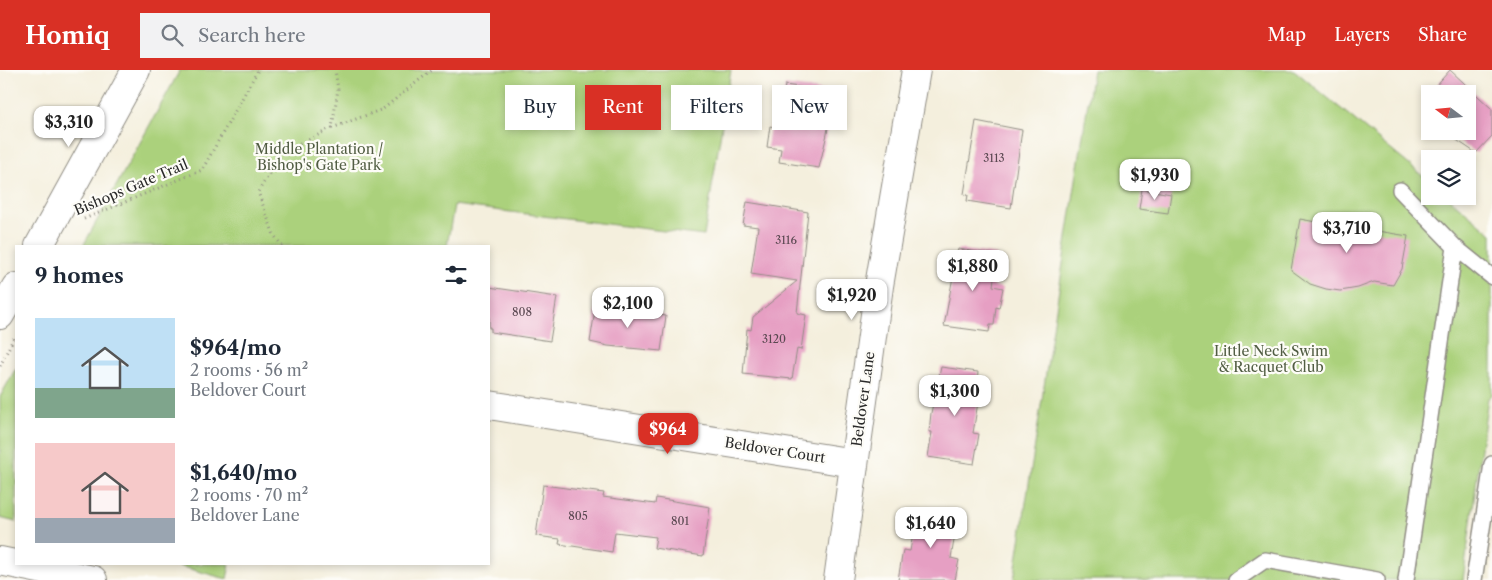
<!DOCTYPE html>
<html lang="en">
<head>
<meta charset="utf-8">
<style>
  :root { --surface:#fff; --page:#f2f2f3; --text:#1f2937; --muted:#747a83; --accent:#d93025 }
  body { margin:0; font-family:"Libre Caslon Text",serif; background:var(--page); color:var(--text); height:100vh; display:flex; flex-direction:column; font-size:19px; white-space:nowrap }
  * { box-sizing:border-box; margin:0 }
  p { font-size:16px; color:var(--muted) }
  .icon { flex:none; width:28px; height:28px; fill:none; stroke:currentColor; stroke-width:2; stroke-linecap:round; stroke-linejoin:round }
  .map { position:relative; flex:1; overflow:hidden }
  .sheet { position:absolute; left:15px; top:175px; width:475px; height:320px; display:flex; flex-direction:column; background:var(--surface); border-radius:0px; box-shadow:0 2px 8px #0003 }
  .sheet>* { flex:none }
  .banner { position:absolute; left:505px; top:15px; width:475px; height:45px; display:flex; gap:10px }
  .needle { width:32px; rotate:286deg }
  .fabs { position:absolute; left:1421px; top:15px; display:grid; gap:10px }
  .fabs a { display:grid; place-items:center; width:55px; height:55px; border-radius:0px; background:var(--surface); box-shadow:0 2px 8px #0003; font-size:25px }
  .price { position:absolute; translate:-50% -42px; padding:0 11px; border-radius:10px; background:#fff; color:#222; font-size:16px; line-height:32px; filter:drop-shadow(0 1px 2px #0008) }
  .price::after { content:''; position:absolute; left:50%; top:30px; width:15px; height:11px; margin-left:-8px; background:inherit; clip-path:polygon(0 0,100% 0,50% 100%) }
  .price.on { background:var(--accent); color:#fff }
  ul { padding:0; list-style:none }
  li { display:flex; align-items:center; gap:15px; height:125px; padding:0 20px }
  li span { display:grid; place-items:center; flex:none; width:140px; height:100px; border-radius:0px; color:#555 }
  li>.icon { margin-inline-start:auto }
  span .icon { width:60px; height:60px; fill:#fffc; stroke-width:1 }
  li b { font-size:21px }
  h2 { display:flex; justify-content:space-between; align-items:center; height:60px; padding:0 20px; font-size:21px }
  .pill { padding:0 18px; border-radius:0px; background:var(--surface); box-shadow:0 2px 8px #0003; font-size:18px; line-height:45px }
  .pill.on { background:var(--accent); color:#fff }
  header { display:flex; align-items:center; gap:30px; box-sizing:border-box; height:70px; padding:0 25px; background:var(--accent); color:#fff }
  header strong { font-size:24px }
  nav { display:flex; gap:28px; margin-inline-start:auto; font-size:18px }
  .search { width:350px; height:45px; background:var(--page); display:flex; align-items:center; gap:12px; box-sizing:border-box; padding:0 18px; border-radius:0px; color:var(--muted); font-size:19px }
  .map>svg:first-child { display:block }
  .green { fill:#abd17b; stroke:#6b7e53 }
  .building { fill:#e69fc3 }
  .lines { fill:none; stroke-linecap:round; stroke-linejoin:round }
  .service-casing { stroke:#908d84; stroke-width:18 }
  .minor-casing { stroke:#908d84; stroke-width:30 }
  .tertiary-casing { stroke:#908d84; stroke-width:30 }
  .path { stroke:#908d84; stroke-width:3; stroke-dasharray:1 4; stroke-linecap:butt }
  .service { stroke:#fff; stroke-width:15 }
  .minor { stroke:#fff; stroke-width:28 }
  .tertiary { stroke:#fff; stroke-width:28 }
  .labels { text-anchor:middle; stroke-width:4.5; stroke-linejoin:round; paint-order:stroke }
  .number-label { font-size:11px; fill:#5a4851 }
  .park-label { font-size:14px; fill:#515d43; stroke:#fdfcf7 }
  .street-label { font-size:14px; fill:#2b2b2b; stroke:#fdfcf7 }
</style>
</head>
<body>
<header>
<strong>Homiq</strong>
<div class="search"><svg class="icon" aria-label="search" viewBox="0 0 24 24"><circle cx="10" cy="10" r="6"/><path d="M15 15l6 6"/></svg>Search here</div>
<nav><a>Map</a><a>Layers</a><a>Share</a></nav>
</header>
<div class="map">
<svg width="1492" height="510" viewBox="0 0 1492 510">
  <rect width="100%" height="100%" fill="#fdfcf7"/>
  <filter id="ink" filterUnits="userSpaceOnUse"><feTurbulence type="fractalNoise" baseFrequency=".02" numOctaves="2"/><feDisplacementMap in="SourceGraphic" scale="10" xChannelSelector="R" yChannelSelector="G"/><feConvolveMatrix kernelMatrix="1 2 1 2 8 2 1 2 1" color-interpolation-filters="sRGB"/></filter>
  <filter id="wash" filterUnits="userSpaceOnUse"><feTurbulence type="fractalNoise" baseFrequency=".0096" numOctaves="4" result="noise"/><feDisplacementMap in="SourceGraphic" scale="20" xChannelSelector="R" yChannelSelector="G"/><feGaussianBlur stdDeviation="1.12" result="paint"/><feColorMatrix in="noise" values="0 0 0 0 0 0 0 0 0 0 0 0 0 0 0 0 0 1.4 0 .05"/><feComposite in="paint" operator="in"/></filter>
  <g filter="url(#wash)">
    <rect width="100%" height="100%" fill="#f4efdd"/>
    <path class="green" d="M180,0H731L704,166L454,135L447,176H83Z
      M1093,0H1294L1430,112V126H1447L1492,164V325L1488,328L1463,510H1014Z
      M16,298V452L0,448V327Z
      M172,494H230L227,509Z"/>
    <g id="blocks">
      <path class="building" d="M1450,0L1492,39V66L1476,83L1455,69V61H1468V24H1430V34L1424,29Z
        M785,15L833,22L827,64L819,98L779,92L781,79L767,77L770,56L774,57L777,39L781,40Z
        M976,51L1022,60L1011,138L967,131L968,125L964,124Z
        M1142,119L1171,124L1168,143L1139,139Z
        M747,132L808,142L797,243L806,245L801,280L797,279L792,309L743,304L747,259L751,260L753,247L797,211L751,204L758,157L743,155Z
        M1328,146H1342L1355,150L1365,159L1408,166L1402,199L1393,215L1374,212L1358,218L1340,221L1326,219L1310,214L1291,200L1300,149L1316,152Z
        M958,179L997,185L993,216L1003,218L999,238L996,237L994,255H990L989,262L944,256Z
        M489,217L557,227L550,271L491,262V258H489Z
        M596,234L666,246L661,281L608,276L590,272Z
        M941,297L978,302L976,320H980L973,363L979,364L974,394L928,387L932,362H929L931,343Z
        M543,415L604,423L603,427L655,434L656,428L710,437L703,486L654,478L656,467L615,462L612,482L559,474L560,469L536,466Z
        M917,441L958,447L951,488L959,490L955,510H898L903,480L910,481Z"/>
    </g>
  </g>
  <g filter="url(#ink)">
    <use href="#blocks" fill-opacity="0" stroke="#908d84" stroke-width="1"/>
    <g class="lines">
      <g class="service-casing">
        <path id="service" d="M1400,120L1455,177L1406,510
          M1455,177L1492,207
          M1236,510L1265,490L1377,510
          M1474,510L1492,394"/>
      </g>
      <g class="minor-casing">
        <path id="minor" d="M39,176L136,0
          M0,245L16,217
          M489,335L854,393
          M838,510L879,216L916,0"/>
      </g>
      <g class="tertiary-casing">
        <path id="tertiary" d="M0,491L93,510"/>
      </g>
      <path class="path" d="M332,58L383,39L432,0
        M84,149L202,100L258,0
        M282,176L274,165L258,122L282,83L332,58L338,19L335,0
        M0,296L14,267"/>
      <use href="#service" class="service"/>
      <use href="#minor" class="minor"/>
      <use href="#tertiary" class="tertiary"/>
    </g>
  </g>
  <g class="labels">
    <g class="number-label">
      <text x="994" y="92">3113</text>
      <text x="786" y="174">3116</text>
      <text x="522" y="246">808</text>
      <text x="774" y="273">3120</text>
      <text x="578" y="450">805</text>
      <text x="680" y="455">801</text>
    </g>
    <g class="park-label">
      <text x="319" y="84">Middle Plantation /<tspan x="319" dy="16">Bishop's Gate Park</tspan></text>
      <text x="1271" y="286">Little Neck Swim<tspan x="1271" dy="16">&amp; Racquet Club</tspan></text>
    </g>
    <g class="street-label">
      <text transform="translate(131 117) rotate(-23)" y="5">Bishops Gate Trail</text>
      <text transform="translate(863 329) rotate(-82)" y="5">Beldover Lane</text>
      <text transform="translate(775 380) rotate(9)" y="5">Beldover Court</text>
    </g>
  </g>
</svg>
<div class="fabs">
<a><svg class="needle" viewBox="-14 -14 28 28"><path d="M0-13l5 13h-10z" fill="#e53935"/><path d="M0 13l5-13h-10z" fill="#747a83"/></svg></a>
<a><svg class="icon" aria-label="layers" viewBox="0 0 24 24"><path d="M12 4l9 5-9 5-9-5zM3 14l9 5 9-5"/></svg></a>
</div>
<b class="price" style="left:69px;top:78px">$3,310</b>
<b class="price" style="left:1155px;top:131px">$1,930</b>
<b class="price" style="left:1347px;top:184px">$3,710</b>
<b class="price" style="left:973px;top:222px">$1,880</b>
<b class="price" style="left:852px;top:251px">$1,920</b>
<b class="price" style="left:628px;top:259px">$2,100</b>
<b class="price" style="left:955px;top:347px">$1,300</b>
<b class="price on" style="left:668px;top:385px">$964</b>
<b class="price" style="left:931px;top:479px">$1,640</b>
<div class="banner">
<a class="pill">Buy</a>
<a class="pill on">Rent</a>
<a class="pill">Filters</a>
<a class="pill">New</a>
</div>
<section class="sheet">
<h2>9 homes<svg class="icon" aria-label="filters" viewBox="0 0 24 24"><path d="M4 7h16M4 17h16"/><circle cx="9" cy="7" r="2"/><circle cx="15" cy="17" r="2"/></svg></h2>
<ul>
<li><span style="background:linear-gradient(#bfe0f5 70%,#7fa58c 0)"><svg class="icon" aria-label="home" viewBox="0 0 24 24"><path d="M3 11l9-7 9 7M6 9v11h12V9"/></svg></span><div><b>$964/mo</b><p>2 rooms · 56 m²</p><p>Beldover Court</p></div></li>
<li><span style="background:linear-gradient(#f6c9c9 75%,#9aa5b1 0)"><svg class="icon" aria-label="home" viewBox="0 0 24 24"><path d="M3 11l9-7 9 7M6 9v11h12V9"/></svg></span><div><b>$1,640/mo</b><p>2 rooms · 70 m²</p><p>Beldover Lane</p></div></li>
</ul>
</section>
</div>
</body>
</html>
